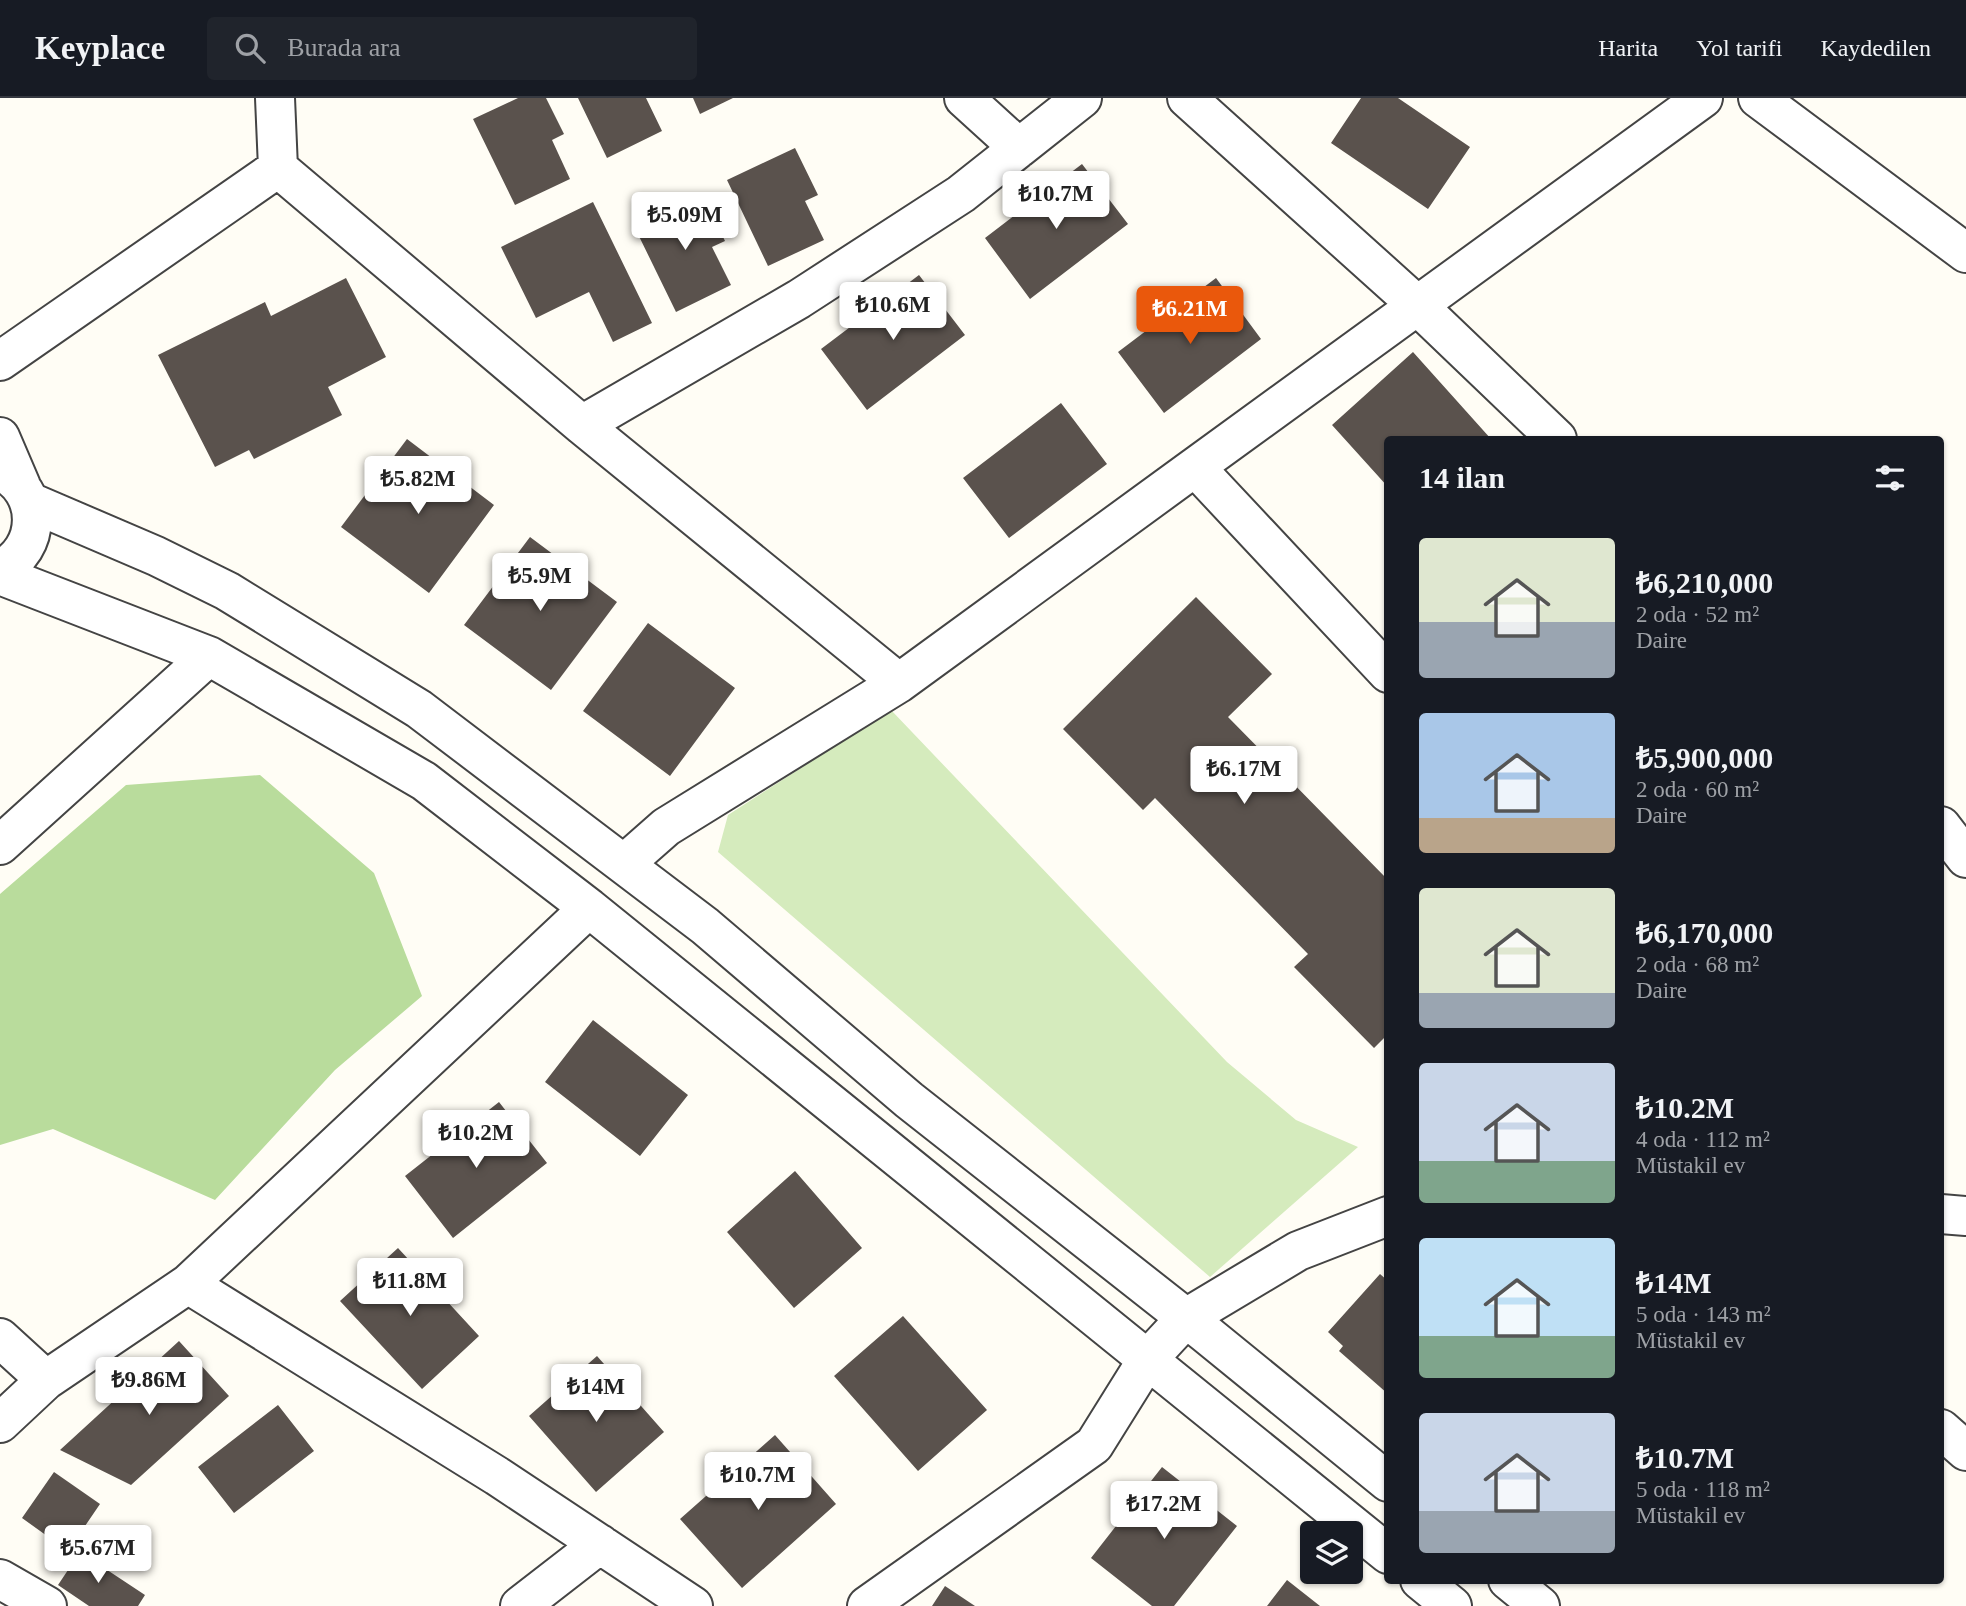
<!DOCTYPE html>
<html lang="tr">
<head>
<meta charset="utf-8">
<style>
  :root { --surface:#171b24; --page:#20242c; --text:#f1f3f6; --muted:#9ea1a6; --line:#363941; --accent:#ea580c }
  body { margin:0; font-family:Georgia,serif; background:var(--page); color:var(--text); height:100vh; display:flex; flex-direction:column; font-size:26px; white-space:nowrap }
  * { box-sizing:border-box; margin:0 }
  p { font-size:23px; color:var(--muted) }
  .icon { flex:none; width:38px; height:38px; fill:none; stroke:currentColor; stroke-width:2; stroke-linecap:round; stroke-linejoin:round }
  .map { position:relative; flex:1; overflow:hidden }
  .side { position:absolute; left:1384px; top:338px; width:560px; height:1148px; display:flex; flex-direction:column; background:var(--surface); border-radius:7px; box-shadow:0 2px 5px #0004 }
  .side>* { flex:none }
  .fabs { position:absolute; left:1300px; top:1423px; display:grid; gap:14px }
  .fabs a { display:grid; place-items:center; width:63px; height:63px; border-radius:7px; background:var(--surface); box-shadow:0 2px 5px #0004; font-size:35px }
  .price { position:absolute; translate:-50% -60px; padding:0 16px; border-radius:7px; background:#fff; color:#222; font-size:23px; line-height:46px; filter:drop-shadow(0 2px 4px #0008) }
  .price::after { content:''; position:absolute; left:50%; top:42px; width:21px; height:16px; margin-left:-10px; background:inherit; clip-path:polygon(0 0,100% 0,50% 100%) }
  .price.active { background:var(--accent); color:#fff }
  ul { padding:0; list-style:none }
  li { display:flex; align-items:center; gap:21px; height:175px; padding:0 35px }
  li span { display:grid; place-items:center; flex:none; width:196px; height:140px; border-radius:7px; color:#555 }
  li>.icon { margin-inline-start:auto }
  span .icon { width:84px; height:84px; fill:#fffc; stroke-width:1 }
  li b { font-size:30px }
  h2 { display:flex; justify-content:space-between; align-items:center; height:84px; padding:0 35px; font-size:30px }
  header { display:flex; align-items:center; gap:42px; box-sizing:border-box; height:98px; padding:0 35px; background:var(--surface); border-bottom:2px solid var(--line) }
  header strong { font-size:33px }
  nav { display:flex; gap:38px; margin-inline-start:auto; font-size:24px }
  .search { width:490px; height:63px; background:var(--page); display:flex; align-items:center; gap:18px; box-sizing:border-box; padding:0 24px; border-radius:7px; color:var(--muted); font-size:26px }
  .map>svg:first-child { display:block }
  .green { fill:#d5ebbd }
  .forest { fill:#b9dc9c }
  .building { fill:#5a524d }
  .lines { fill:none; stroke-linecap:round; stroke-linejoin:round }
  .minor-casing { stroke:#444; stroke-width:42 }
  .minor { stroke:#fff; stroke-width:38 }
</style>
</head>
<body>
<header>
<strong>Keyplace</strong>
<div class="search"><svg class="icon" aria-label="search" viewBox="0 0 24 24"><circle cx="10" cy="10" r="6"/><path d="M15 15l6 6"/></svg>Burada ara</div>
<nav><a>Harita</a><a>Yol tarifi</a><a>Kaydedilen</a></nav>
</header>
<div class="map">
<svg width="1966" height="1508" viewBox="0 0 1966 1508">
  <rect width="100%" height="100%" fill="#fffdf5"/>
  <path class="green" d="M891,612L1227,964L1296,1022L1358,1049L1210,1179L718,754L728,717Z"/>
  <path class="forest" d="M260,677L374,775L422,898L335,972L215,1102L53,1031L0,1047V796L126,687Z"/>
  <path class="building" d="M518,0H546L564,36L552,42L570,81L515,107L473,21Z
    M578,0H646L662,33L607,60Z
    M693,0H733L700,16Z
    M1361,0H1398L1470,49L1428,111L1331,45Z
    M795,50L818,97L805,103L824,142L768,168L727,82Z
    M1082,66L1128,126L1030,201L985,140Z
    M702,95L725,143L712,149L731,187L676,214L634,128Z
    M593,104L652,225L613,244L589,194L536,220L501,149Z
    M919,177L965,237L867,312L821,251Z
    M346,180L386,259L328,289L342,317L254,361L249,352L215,369L158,257L265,204L271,218Z
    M1216,180L1261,241L1164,315L1118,254Z
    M1413,254L1491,341H1388V389L1332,327Z
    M1061,305L1107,366L1009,440L963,380Z
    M407,341L494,407L429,495L341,429Z
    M530,439L617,504L551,592L464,527Z
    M1196,499L1272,576L1228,619L1388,782V936L1374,950L1294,869L1308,856L1155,700L1143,712L1063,631Z
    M648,525L735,590L670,678L583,613Z
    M593,922L688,997L640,1058L545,984Z
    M499,1004L547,1065L453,1140L405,1078Z
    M795,1073L862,1150L794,1210L727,1134Z
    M398,1150L479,1238L422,1291L340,1203Z
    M1380,1176L1388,1183V1296L1339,1253L1343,1248L1328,1234Z
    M903,1218L987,1312L918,1373L834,1278Z
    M179,1243L229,1298L131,1387L60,1352Z
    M597,1258L664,1334L596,1394L529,1318Z
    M278,1307L314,1353L234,1415L198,1369Z
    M775,1337L836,1406L742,1490L680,1421Z
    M1162,1369L1237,1428L1174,1508H1152L1091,1460Z
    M54,1374L100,1406L68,1453L22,1420Z
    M80,1454L145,1497L138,1508H89L58,1487Z
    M1287,1482L1320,1508H1267Z
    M945,1488L975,1508H932Z"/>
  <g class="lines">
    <g class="minor-casing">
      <path id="minor" d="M964,0L1019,50
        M1187,0L1417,207L1557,341
        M1758,0L1966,155
        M278,70L582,327L899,585L1195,369L1388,575
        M0,263L278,70L275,0
        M582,327L799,201L961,96L1082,0
        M0,339L21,388
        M1195,369L1703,0
        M0,373C43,392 42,452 0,471
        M30,404L156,458L227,493L419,611L705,828L909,1002L1205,1235L1388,1384
        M0,477L209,558L424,683L589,810L1388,1456
        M1941,728L1966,760
        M0,747L209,558
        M624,766L666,729L899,585
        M1941,1116L1966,1118
        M188,1186L497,1378L693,1508
        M0,1240L46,1282
        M0,1325L46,1282L188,1186L589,810
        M1941,1331L1966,1353
        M0,1481L47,1508
        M1420,1482L1452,1508
        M1508,1482L1540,1508
        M520,1508L600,1446
        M867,1508L1094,1347L1147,1262L1186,1220L1298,1153L1388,1118"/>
    </g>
    <use href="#minor" class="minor"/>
  </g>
</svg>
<div class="fabs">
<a><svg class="icon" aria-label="layers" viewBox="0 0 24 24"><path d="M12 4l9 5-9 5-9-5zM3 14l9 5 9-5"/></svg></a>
</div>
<b class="price" style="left:1056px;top:133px">₺10.7M</b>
<b class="price" style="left:685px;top:154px">₺5.09M</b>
<b class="price" style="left:893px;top:244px">₺10.6M</b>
<b class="price active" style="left:1190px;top:248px">₺6.21M</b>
<b class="price" style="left:418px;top:418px">₺5.82M</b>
<b class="price" style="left:540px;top:515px">₺5.9M</b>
<b class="price" style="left:1244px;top:708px">₺6.17M</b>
<b class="price" style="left:476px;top:1072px">₺10.2M</b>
<b class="price" style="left:410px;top:1220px">₺11.8M</b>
<b class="price" style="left:149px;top:1319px">₺9.86M</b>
<b class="price" style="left:596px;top:1326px">₺14M</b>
<b class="price" style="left:758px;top:1414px">₺10.7M</b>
<b class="price" style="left:1164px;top:1443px">₺17.2M</b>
<b class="price" style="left:98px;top:1487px">₺5.67M</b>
<section class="side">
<h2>14 ilan<svg class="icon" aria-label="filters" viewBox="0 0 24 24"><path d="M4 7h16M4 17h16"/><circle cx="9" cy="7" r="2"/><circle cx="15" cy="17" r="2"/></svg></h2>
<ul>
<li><span style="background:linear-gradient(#dfe7d0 60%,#9aa5b1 0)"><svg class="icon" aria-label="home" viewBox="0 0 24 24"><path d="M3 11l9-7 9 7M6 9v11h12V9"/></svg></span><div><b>₺6,210,000</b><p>2 oda · 52 m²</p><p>Daire</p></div></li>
<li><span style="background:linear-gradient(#a9c7e8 75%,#b9a48a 0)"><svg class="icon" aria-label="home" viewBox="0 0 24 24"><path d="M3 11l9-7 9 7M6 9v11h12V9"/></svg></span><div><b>₺5,900,000</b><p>2 oda · 60 m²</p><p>Daire</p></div></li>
<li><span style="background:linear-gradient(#dfe7d0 75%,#9aa5b1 0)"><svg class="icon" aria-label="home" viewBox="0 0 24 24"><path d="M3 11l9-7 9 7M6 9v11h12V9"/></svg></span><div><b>₺6,170,000</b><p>2 oda · 68 m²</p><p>Daire</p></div></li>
<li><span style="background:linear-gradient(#c9d6e8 70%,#7fa58c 0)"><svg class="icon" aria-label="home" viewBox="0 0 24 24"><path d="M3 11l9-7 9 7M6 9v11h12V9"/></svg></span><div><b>₺10.2M</b><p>4 oda · 112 m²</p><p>Müstakil ev</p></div></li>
<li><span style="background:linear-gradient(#bfe0f5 70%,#7fa58c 0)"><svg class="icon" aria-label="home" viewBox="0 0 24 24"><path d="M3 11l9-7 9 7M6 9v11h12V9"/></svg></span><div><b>₺14M</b><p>5 oda · 143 m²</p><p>Müstakil ev</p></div></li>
<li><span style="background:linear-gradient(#c9d6e8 70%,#9aa5b1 0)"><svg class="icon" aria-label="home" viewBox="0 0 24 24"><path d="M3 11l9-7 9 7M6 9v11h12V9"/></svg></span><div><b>₺10.7M</b><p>5 oda · 118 m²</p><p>Müstakil ev</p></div></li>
</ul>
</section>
</div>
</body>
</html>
